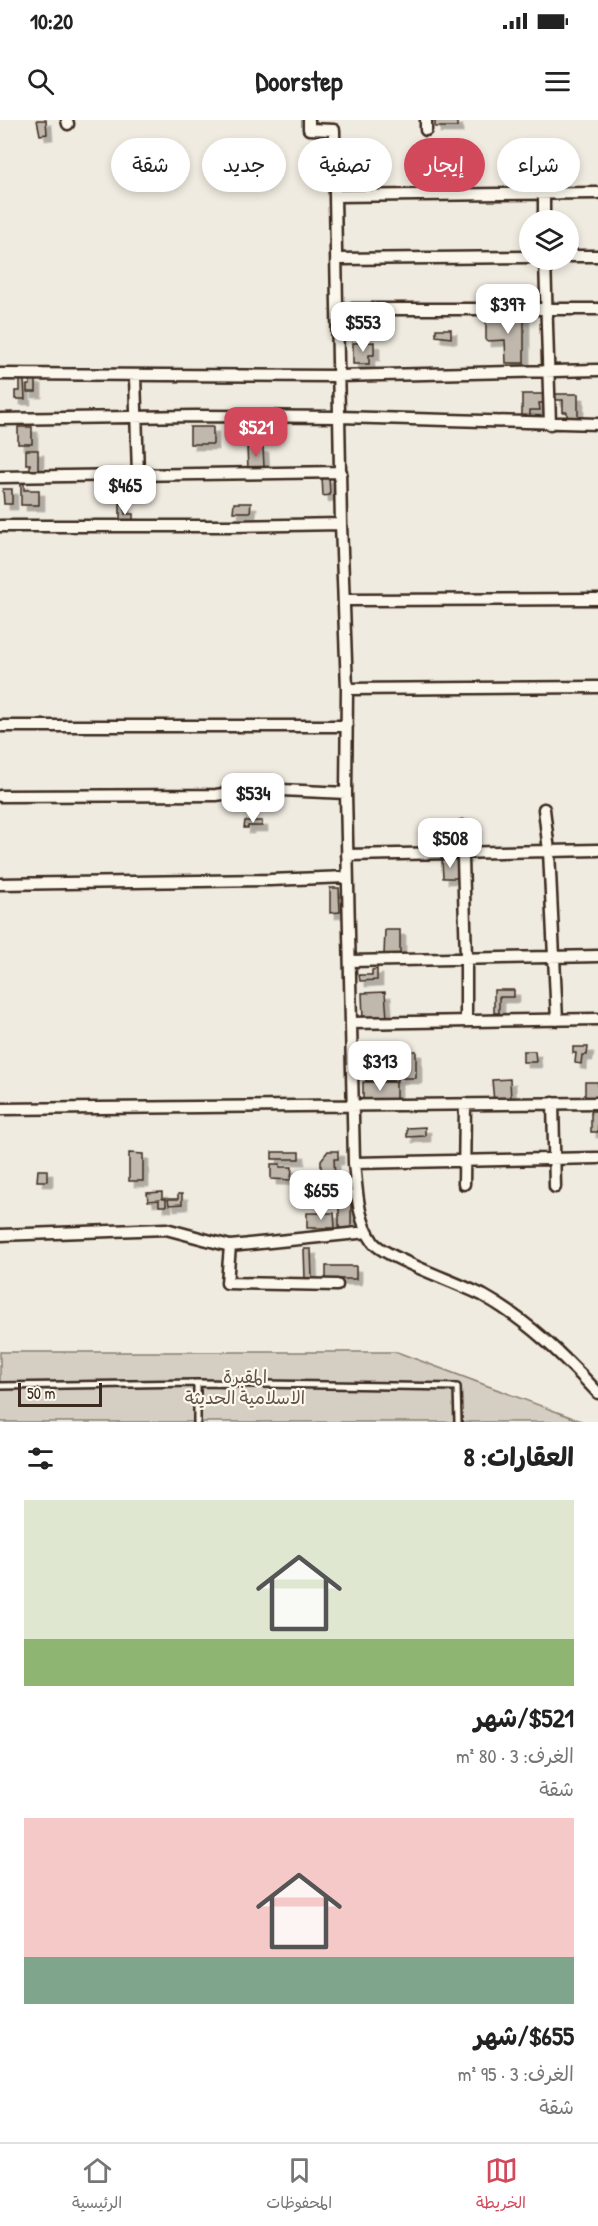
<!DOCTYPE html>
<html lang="ar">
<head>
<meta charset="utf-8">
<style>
  :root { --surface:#fff; --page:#f2f2f2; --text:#222; --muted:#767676; --line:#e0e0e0; --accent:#d1495b }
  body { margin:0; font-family:"Patrick Hand","Playpen Sans Arabic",sans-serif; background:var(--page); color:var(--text); direction:rtl; height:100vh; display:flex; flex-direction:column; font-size:22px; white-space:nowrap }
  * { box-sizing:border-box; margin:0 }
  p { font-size:20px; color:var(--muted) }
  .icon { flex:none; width:33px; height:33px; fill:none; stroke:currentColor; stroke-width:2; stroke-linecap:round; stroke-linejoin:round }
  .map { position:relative; height:1302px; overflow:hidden; direction:ltr }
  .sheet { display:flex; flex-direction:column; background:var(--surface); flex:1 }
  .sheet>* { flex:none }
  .hud { position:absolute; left:18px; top:18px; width:562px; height:54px; direction:rtl; display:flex; gap:12px }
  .tools { position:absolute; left:519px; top:90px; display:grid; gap:12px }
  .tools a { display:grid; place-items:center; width:60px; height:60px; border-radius:50%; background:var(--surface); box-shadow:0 3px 9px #0003; font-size:30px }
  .scale { position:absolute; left:18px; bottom:15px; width:84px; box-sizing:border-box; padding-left:6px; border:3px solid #3b2a1e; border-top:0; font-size:16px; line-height:21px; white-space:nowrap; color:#3b2a1e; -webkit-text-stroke:4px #fbf7ec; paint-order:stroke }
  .price { position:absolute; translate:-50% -51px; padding:0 14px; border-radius:12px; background:#fff; color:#222; font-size:20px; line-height:39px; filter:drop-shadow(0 2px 3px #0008) }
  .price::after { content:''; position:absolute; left:50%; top:36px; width:18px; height:14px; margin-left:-9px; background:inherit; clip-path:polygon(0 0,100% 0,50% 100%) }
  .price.current { background:var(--accent); color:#fff }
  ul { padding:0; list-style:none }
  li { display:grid; align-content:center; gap:12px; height:318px; padding:0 24px }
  li span { display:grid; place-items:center; height:186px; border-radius:0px; color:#555 }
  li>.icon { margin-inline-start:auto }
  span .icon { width:108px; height:108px; fill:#fffc; stroke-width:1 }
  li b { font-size:26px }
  h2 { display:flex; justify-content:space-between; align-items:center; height:72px; padding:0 24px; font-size:26px }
  .tag { padding:0 21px; border-radius:27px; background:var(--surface); box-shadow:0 3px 9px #0003; font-size:21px; line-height:54px }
  .tag.current { background:var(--accent); color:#fff }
  .status { display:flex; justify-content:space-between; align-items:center; height:42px; padding:0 30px; background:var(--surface); direction:ltr }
  .status svg { height:16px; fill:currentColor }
  header { display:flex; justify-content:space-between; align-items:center; height:78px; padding:0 24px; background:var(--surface); font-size:27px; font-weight:700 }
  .tab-bar { display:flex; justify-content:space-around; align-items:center; height:84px; border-top:2px solid var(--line); background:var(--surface); font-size:16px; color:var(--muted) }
  .tab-bar a { display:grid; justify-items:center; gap:3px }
  .tab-bar .current { color:var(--accent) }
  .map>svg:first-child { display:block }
  .green { fill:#d5cec3; stroke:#887c70; stroke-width:1.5 }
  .building { fill:#c0b8ad; stroke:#3b2a1e; stroke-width:1.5; filter:url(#shadow) }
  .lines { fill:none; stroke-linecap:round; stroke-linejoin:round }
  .lane-casing { stroke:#3b2a1e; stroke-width:10 }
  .street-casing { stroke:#3b2a1e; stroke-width:15 }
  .lane { stroke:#fbf7ec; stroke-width:5 }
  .street { stroke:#fbf7ec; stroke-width:10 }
  .labels { text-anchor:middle; stroke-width:4.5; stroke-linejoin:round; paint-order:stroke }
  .park-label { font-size:18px; fill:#625347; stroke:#fbf7ec }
</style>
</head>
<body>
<div class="status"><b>10:20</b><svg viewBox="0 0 49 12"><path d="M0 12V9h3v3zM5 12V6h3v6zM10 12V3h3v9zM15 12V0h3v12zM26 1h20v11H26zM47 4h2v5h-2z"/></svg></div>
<header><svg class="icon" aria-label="menu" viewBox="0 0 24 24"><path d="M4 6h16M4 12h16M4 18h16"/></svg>Doorstep<svg class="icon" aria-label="search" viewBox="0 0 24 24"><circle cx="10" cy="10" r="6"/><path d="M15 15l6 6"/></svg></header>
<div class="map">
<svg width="598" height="1302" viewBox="0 0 598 1302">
  <defs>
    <filter id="shadow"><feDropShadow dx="5.5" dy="5.5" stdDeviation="0" flood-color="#0004"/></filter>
  </defs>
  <rect width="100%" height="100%" fill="#f0ebe0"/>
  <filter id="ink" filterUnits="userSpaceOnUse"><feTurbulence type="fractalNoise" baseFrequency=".0167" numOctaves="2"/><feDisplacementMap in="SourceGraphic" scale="12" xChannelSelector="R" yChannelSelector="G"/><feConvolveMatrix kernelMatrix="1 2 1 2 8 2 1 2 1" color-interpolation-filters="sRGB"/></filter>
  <g filter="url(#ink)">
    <path class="green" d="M0,1232H397L584,1302H0Z"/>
    <path class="building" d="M37,0H46L47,14L40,15Z
      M435,0H457V7H435Z
      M524,195V243H506L505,220L486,221V196Z
      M436,209H451V218L436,216Z
      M374,222V235H369V244H353V223Z
      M30,259H36V272H27V265H30Z
      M20,260H24L25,279H15V271H20Z
      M522,274H545V283H539L540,290H530V299H522Z
      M555,274H578V298H567V292H563V280H556Z
      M18,307H32V324H18Z
      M190,307H213V324H190Z
      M263,327L264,347L248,348L247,328Z
      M26,330H38V352H30V344H26Z
      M329,356L330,375L323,376L322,357Z
      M21,363H24V370H39V385H21Z
      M3,369H12V384H4Z
      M120,383H125V394H133V404H120Z
      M234,383H251L250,392H233Z
      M245,701H262V706H248V708H244Z
      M457,739L458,758H443L442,740Z
      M330,768H339L340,792L330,793Z
      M385,810H400V835H384Z
      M377,849V860L360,861L359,855H372V850Z
      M494,870H514V877H499V893H494Z
      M385,872L387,898L363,899L362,873Z
      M573,927H588L587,935H582L581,944L575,943L576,933H573Z
      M394,930V941L364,942L363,931Z
      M399,931H416V958H398Z
      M523,931H535L536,942H523Z
      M366,956H397V961H366Z
      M510,959L511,981L494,982L492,960Z
      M363,962H396V983H363Z
      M585,962H598V978H585Z
      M591,991H598V1012H591Z
      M425,1007V1016L407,1017V1008Z
      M328,1031H338V1039H334L335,1058H321V1040Z
      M272,1032H299V1039H272Z
      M129,1033L143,1034V1061H129Z
      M271,1044H280V1047H292L291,1060L271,1059Z
      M38,1050H47V1061H37Z
      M162,1072V1079H166V1086H159V1080L148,1081L147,1073Z
      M338,1072H351V1108H339V1087H335V1080H338Z
      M178,1074H182V1084L169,1085L168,1079H178Z
      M307,1093H334L335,1108H307Z
      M304,1129H311L312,1159H305Z
      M326,1146H356V1159H326Z"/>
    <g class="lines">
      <g class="lane-casing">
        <path id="lane" d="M197,1263V1302
          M0,1266L197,1263L457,1267L458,1302"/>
      </g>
      <g class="street-casing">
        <path id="street" d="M67,0L68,4
          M309,0V9L334,10L335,76
          M426,10V0
          M598,73L335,76L341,404L347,569L346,673L354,1043C357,1070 357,1099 373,1122C383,1137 462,1164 484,1176C528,1201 564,1236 598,1273
          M544,74V100
          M568,136H598
          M338,139L530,137
          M545,140L550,304
          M337,189H598
          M0,254L338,256L598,250
          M135,256L138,355
          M0,299L195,296L339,297L598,304
          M0,357L341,352
          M0,406H229L341,404
          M344,480L598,479
          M347,569L598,567
          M0,606H347
          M0,676L216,675L259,669L346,673
          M544,689L549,731L557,900
          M462,706L466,837V901
          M347,735L598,730
          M0,764L270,760L347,757
          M350,841L598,836
          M351,903L598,899
          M553,983L555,1067
          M0,989L598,983
          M354,1043L598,1038
          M464,1064L465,984
          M0,1115L166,1109L230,1126L368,1112
          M230,1126L227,1163L337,1165"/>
      </g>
      <use href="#lane" class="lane"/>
      <use href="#street" class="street"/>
    </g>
  </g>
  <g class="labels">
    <g class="park-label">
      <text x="245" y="1263">المقبرة<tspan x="245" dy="21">الاسلامية الحديثة</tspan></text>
    </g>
  </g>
</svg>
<div class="tools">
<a><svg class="icon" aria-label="layers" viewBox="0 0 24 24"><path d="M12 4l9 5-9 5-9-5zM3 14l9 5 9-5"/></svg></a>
</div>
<div class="scale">50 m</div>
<b class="price" style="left:508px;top:215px">$397</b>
<b class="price" style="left:363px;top:233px">$553</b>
<b class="price current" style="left:256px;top:338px">$521</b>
<b class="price" style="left:125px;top:396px">$465</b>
<b class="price" style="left:253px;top:704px">$534</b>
<b class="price" style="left:450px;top:749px">$508</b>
<b class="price" style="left:380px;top:972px">$313</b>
<b class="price" style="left:321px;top:1101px">$655</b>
<div class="hud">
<a class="tag">شراء</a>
<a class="tag current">إيجار</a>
<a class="tag">تصفية</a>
<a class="tag">جديد</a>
<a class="tag">شقة</a>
</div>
</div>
<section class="sheet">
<h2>العقارات: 8<svg class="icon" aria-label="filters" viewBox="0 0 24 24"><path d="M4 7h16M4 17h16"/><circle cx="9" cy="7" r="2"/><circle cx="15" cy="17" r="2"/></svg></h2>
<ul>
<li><span style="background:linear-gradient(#dfe7d0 75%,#8fb573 0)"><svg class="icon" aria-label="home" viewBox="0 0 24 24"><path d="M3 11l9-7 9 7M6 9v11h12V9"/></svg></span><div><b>$521/شهر</b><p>الغرف: 3 · 80 m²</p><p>شقة</p></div></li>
<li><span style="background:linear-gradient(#f6c9c9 75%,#7fa58c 0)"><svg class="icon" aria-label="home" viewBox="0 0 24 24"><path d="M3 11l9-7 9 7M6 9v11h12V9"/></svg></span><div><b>$655/شهر</b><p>الغرف: 3 · 95 m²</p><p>شقة</p></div></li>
</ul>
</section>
<nav class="tab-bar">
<a class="current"><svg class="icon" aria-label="map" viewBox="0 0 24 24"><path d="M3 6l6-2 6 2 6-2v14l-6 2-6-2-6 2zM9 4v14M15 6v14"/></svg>الخريطة</a>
<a><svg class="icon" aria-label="saved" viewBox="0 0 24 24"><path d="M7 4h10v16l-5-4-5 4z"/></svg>المحفوظات</a>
<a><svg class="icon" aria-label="home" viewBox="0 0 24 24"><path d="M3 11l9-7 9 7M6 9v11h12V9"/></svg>الرئيسية</a>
</nav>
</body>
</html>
